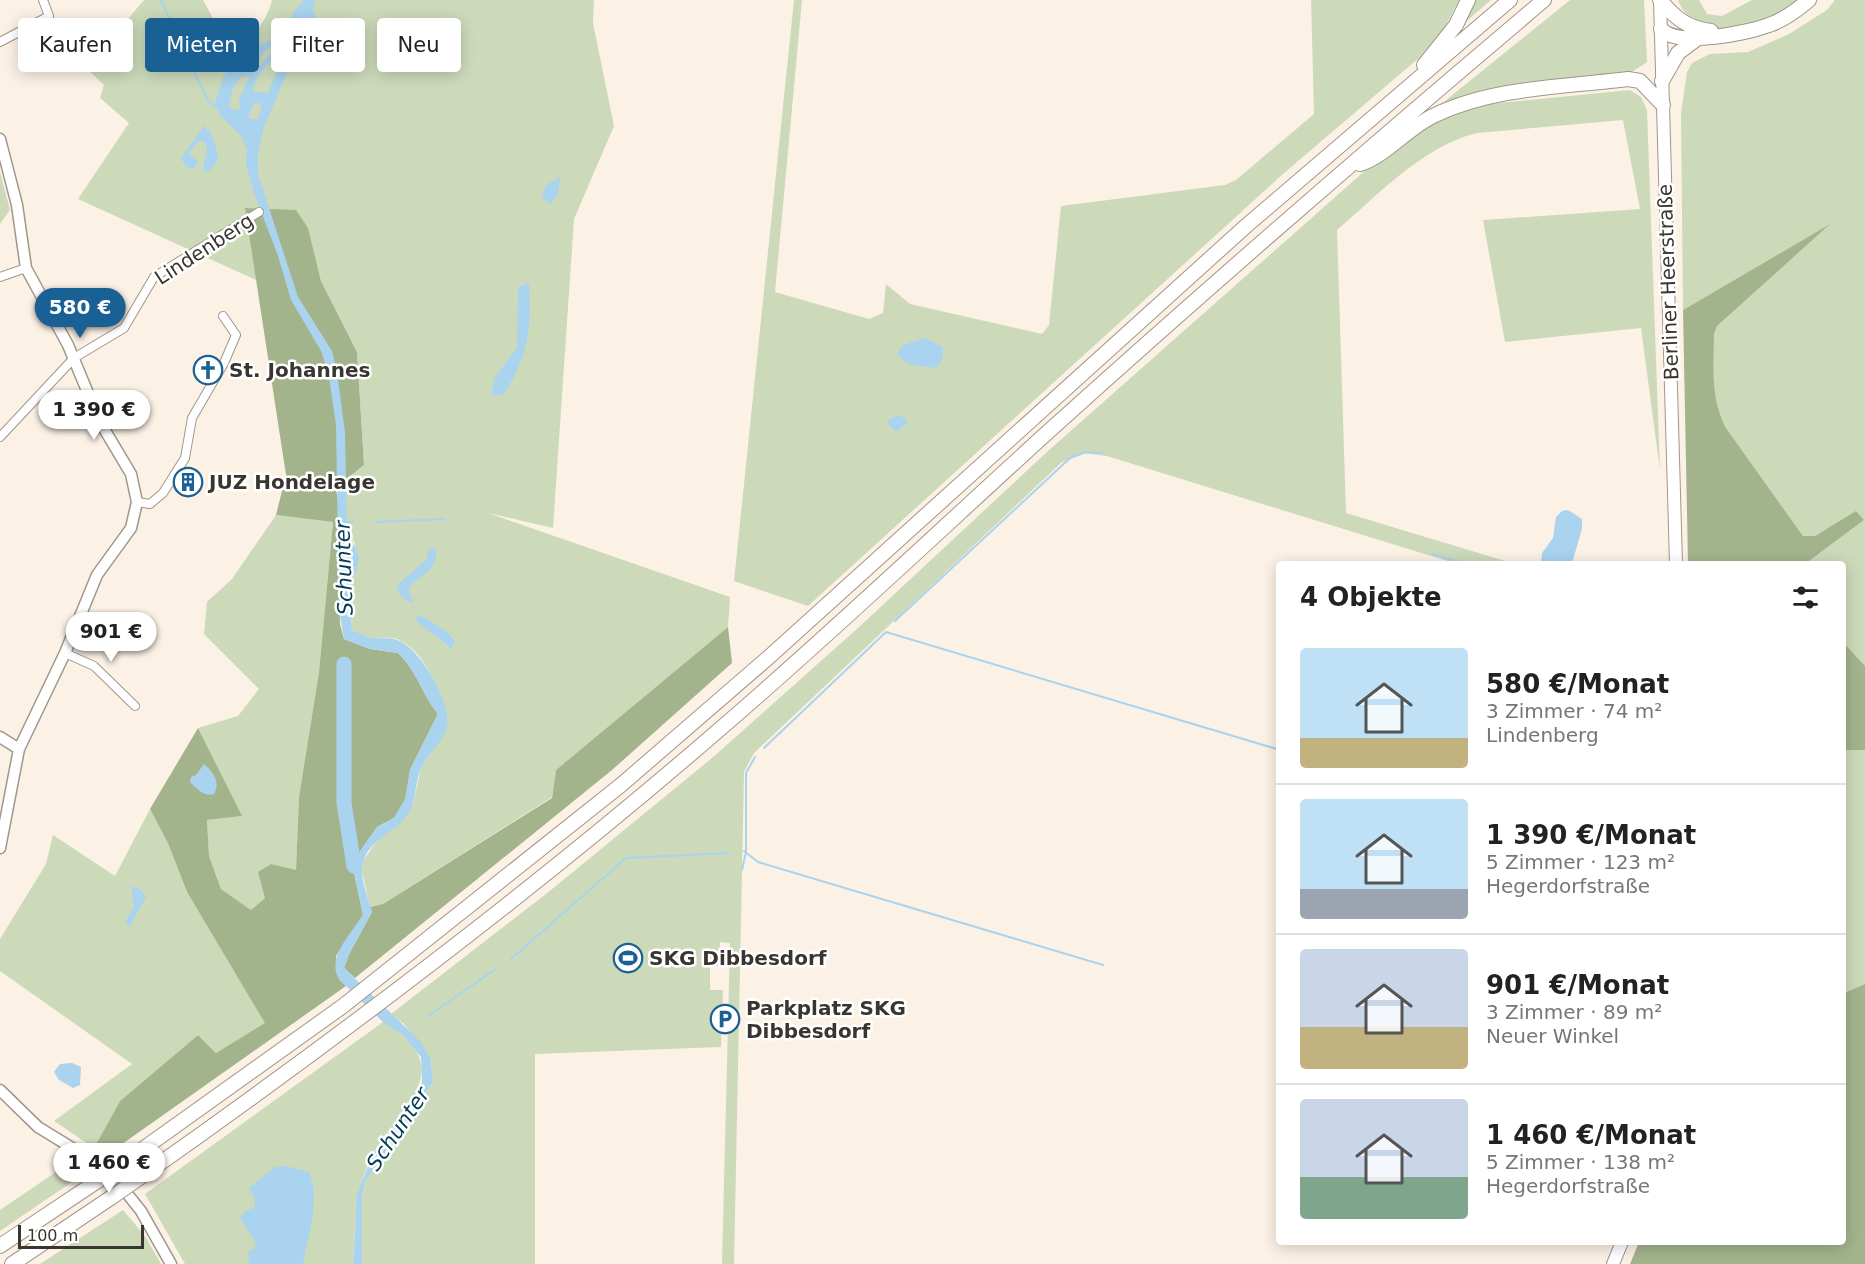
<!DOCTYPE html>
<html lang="de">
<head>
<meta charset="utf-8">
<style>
  :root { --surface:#fff; --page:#f6f6f6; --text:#222; --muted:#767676; --line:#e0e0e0; --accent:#196195 }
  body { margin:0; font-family:"DejaVu Sans",sans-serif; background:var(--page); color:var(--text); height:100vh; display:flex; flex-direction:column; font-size:22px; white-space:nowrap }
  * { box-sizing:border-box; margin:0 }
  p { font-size:20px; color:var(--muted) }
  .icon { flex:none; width:33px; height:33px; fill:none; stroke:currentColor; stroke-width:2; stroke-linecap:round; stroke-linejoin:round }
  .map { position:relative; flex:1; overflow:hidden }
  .drawer { position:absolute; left:1276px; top:561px; width:570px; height:684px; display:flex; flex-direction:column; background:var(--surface); border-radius:6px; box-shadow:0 3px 15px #0003 }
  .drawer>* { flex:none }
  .hud { position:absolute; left:18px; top:18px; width:570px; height:54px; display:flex; gap:12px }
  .scale { position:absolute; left:18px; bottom:15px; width:126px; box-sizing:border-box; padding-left:6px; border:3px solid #393530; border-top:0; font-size:16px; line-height:21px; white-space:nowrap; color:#393530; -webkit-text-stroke:4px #fff; paint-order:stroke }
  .price { position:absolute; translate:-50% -51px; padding:0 14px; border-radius:21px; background:#fff; color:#222; font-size:20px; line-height:39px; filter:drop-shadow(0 2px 3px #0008) }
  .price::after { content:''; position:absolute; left:50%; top:36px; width:18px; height:14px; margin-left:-9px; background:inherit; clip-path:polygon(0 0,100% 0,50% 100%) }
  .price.active { background:var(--accent); color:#fff }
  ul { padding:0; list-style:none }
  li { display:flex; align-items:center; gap:18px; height:150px; padding:0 24px }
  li+li { border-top:2px solid var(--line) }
  li span { display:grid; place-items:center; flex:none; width:168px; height:120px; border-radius:6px; color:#555 }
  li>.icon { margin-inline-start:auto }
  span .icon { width:72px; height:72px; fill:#fffc; stroke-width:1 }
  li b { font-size:26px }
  h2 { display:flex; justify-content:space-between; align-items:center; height:72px; padding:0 24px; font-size:26px }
  .chip { padding:0 21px; border-radius:6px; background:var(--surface); box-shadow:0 3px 15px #0003; font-size:21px; line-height:54px }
  .chip.active { background:var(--accent); color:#fff }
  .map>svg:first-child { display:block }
  .green { fill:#ccdaba }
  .forest { fill:#a3b48d }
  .water { fill:#a9d3ee; fill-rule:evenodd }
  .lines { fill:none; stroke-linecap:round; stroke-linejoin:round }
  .stream { stroke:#a9d3ee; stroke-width:2 }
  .river { stroke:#a9d3ee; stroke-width:15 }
  .street-casing { stroke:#a0968b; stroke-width:10 }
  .secondary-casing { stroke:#a0968b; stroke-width:13 }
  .primary-casing { stroke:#a0968b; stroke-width:14 }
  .highway-casing { stroke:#a0968b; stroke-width:16 }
  .street { stroke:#fff; stroke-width:8 }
  .secondary { stroke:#fff; stroke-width:10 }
  .primary { stroke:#fff; stroke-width:12 }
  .highway { stroke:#fff; stroke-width:14 }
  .highway-bridge-casing { stroke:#a0968b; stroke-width:16; stroke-linecap:butt }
  .highway-bridge { stroke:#fff; stroke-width:14 }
  .labels { text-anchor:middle; stroke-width:5; stroke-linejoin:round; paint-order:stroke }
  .street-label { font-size:20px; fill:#393530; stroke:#fff }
  .poi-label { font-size:20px; font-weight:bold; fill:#393530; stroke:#fff; text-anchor:start }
  .water-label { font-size:21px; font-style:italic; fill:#023c56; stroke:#fff }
</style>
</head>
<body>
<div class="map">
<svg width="1865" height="1264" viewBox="0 0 1865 1264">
  <rect width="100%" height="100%" fill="#fcf1e5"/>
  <path class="green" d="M144,0H203L229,47C253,38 265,25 272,0H594L593,23L614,126L574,219L553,528L488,513L730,597L728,627L556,770L552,797L383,904L370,907L362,872L363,861L376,842L406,817L413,804L421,768L446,730C441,701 431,656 401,641C391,635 379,640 369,637C363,636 357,632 352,630L349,584L356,573L355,544L347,528L344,481L364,465L357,352L321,281L308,229L245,208L258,281L78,199L129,123L100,98L104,85L86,68Z
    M794,0H802L775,292L869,319L883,313L886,284L910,304L1042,334L1049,325L1061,206L1225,185L1236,180L1314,114L1311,0H1459L1445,27L1420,57L1283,174L808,606L734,581Z
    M1475,0H1491L1462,25Z
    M1570,0H1644L1647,62L1632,72L1513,87L1430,113Z
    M1678,0H1699L1707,14L1722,16L1752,0H1805C1794,7 1781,19 1769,23C1740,33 1690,35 1678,0Z
    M1835,0H1865V666L1844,643V564H1805L1864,520L1856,512L1815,536H1803L1726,428C1710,398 1714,367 1714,334L1717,326L1825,227L1683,310L1681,113L1687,72L1692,63L1710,54L1748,52L1789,34L1827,10Z
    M1630,90L1641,97L1647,110L1660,470L1641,328L1505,342L1483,220L1640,209L1623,120L1477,133C1423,146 1378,195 1337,230L1346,513L1515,564H1457L1107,456L1083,453L1062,462L754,753L744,772L734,1264H722L730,943L720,942L719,966H710V990H723L721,1047L535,1054V1264H362V1196L365,1182L433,1082L431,1060L404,1024L391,1014L551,890L712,758L858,628L1048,451L1368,168L1413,134L1449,114L1478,105Z
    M0,172L10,210L0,224Z
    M276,515L333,522L319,672L299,797L296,871L271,864L265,898L251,910L221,889L209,856L207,820L241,816L198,728L238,716L259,689L204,634L207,602L232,579Z
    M1844,750H1865V984L1844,993Z
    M150,809L168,842L187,892L266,1023L216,1053L198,1035L120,1101L94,1148L54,1121L132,1064L0,971V939L46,864L53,835L115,876Z
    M383,1022C395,1027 404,1035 412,1045C443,1084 389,1121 372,1156C355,1190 355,1226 353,1264H185L145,1194Z
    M78,1161L91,1169L0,1231V1210L62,1168Z
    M123,1210L145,1236L161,1264H40Z"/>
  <path class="forest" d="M245,208L296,210L308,228L321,281L357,352L364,465L344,481L335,482L338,502L340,624L344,639L370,649L398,653C417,671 422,694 438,714L410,770L406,799L394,818L377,827L352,863L363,915L336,956L339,979L346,986L108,1154L94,1148L120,1101L198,1035L216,1053L265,1023L187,892L168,843L150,809L198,728L242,816L207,820L209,856L221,889L251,910L265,898L258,872L271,864L296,870L299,797L319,672L333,522L276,515L286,475Z
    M1830,224L1717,326L1714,334C1714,367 1710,398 1726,428L1803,536H1815L1856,511L1864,520L1805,564H1688L1683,310Z
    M728,627L732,663L612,770L355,978L344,968L349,954L372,912L370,907L383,904L552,798L556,770Z
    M1844,643L1865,666V750H1844Z
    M1865,984V1264H1630L1639,1242H1844V993Z"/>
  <path class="water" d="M304,0H316L313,9L317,22L305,55L294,57L264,127L258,152V174L298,297L332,351L337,372L345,433L347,528L359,557L356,573L349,584L352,630C357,632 363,635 369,637C379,640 390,636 400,641C421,650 455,708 446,730C441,744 427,755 421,769C414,784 417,804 406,817C394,832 368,841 363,863C359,877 368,897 372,912L349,954L344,968L421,1042L431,1060L433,1082L365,1182L362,1196V1264H353L357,1195L372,1156L422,1082L421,1057L403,1035L383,1022L339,979C326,958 351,934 363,915L352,863L377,827L394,818L405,799L410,770L438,714C422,694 417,671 398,653L370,649L344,639L339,610L336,425L328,371L321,351L291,300L278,256L254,193L246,164L247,149L241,136L221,116L215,103L224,75L250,49L278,36L277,43L287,34L292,15ZM271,46L286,49L280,54L271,53L256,70L254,63ZM282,59L268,93L253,92C254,79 263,69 272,60ZM250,76L239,100L240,110L232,109L229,105L233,88L241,77ZM254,103H260L262,109L257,120L248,118Z
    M204,126C212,130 217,149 218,157C218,164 211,169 207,173L203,169L207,151L206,143L200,140L188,153L198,162L194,169L186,167L181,158Z
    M560,177L558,194L550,205L542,196C544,185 550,182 560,177Z
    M529,283C532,327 528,359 503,395H491L495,377L517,348L518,287Z
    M925,338L943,347L942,360L936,368L908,364L897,354L903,345Z
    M898,415L906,419L907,423L896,432L886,421Z
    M1568,510L1582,519V529L1572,563L1541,564L1542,553L1553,538L1556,517L1562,511Z
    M436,548C438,569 424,574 410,586L409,592L414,603C404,601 399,596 397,585L427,559L429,550Z
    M422,616L446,631L455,641L451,649C441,637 419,627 414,617Z
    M204,764C213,772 221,782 214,794C204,797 197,789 190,782L191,777L196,775Z
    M131,886L141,890L146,897L130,926L125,923L134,907Z
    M72,1063L81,1067L80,1085L73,1088L59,1080L54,1072L60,1064Z
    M286,1166L309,1172C321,1201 308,1233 303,1264H249L248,1252L255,1248L256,1243L240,1218L246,1211L255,1207L254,1197L249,1188L275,1167Z"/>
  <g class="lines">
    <path class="stream" d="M161,0L208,101L220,110
      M344,522H354
      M375,522L445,519
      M1433,554L1466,564
      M895,621L1070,458L1086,452L1102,453
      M764,748L886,632L1280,750
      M744,851L758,862L1103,965
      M742,870L746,852V773L755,757
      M511,959L626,858L729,853
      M428,1016L497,968"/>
    <path class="river" d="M344,664V803L354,866"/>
    <g class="street-casing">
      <path id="street" d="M0,42L49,16L43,0
        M0,277L26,268
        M0,437L74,358L124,328L154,277L259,212
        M137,502L150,504L163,493L185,458L192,418L224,363L236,335L223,316
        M65,653L94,666L135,706"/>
    </g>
    <g class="secondary-casing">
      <path id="secondary" d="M0,139L17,205L26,268L68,345L100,422L131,474L137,502L131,528L97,575L65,653L19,749L0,848
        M0,737L19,749
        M0,1090L38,1127L95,1162L117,1181L141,1211L171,1264"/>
    </g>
    <g class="primary-casing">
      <path id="primary" d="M1660,0L1676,564
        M1613,1264L1622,1242"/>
    </g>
    <g class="highway-casing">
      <path id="highway" d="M1660,0C1675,18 1687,28 1711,31
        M1661,29C1677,48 1747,33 1769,25C1784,20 1797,10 1809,0
        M1424,65L1456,25L1468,0
        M1662,81L1678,53L1698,38
        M1360,164C1384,157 1408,128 1433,116C1492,87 1564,87 1628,79L1640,81L1663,105
        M122,1164L343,1006L621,785L769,657L1246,226L1510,0
        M135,1181C337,1039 533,891 720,729C832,633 940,530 1049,431C1212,284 1377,141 1544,0
        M0,1246L99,1180
        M12,1264L112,1197"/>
    </g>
    <use href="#street" class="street"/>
    <use href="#secondary" class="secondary"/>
    <use href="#primary" class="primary"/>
    <use href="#highway" class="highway"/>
    <g class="highway-bridge-casing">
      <path id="highway-bridge" d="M99,1180L122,1164
        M112,1197L135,1181"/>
    </g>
    <use href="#highway-bridge" class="highway-bridge"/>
  </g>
  <defs>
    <g id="church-ring" transform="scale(1.5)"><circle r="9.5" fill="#fff" stroke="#196195" stroke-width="1.5"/><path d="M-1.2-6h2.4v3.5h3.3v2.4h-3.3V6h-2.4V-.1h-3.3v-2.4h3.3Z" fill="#196195"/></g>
    <g id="building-ring" transform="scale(1.5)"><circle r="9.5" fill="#fff" stroke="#196195" stroke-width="1.5"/><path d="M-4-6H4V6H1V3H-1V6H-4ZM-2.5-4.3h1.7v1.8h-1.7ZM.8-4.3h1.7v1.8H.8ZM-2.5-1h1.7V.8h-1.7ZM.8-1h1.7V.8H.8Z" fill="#196195"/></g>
    <g id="stadium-ring" transform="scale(1.5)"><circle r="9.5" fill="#fff" stroke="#196195" stroke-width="1.5"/><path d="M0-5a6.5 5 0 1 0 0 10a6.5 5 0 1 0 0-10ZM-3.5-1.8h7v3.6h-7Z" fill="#196195"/></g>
    <g id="parking-ring" transform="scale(1.5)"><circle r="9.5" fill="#fff" stroke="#196195" stroke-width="1.5"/><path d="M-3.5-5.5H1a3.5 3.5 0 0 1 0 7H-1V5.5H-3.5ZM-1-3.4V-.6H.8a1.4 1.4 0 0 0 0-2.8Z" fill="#196195"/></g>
  </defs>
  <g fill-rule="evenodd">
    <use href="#church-ring" x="208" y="370"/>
    <use href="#building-ring" x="188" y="482"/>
    <use href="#stadium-ring" x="628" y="958"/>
    <use href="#parking-ring" x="725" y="1019"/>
  </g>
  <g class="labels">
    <g class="street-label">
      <text transform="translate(204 249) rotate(-33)" y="7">Lindenberg</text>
      <text transform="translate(1668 282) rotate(-92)" y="7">Berliner Heerstraße</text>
    </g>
    <g class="poi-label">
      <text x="229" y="377">St. Johannes</text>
      <text x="209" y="489">JUZ Hondelage</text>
      <text x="649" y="965">SKG Dibbesdorf</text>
      <text x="746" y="1015">Parkplatz SKG<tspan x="746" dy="23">Dibbesdorf</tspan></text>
    </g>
    <g class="water-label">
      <text transform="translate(344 568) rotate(-92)" y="7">Schunter</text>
      <text transform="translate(398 1129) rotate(-56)" y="7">Schunter</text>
    </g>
  </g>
</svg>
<div class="scale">100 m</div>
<b class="price active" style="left:80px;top:339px">580 €</b>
<b class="price" style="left:94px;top:441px">1 390 €</b>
<b class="price" style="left:111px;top:663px">901 €</b>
<b class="price" style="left:109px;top:1194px">1 460 €</b>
<div class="hud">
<a class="chip">Kaufen</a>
<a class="chip active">Mieten</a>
<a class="chip">Filter</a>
<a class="chip">Neu</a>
</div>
<section class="drawer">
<h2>4 Objekte<svg class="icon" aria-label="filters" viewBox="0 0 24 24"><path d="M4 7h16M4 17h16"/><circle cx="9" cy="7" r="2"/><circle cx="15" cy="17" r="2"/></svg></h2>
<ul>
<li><span style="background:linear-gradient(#bfe0f5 75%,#c2b280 0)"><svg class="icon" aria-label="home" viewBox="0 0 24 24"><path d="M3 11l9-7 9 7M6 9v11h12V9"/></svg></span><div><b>580 €/Monat</b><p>3 Zimmer · 74 m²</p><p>Lindenberg</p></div></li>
<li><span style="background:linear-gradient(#bfe0f5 75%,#9aa5b1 0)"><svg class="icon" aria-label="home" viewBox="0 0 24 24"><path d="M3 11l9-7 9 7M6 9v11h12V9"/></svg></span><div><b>1 390 €/Monat</b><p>5 Zimmer · 123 m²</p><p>Hegerdorfstraße</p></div></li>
<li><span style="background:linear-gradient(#c9d6e8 65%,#c2b280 0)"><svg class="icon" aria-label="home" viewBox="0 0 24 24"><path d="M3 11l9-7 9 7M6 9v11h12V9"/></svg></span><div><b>901 €/Monat</b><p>3 Zimmer · 89 m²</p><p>Neuer Winkel</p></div></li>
<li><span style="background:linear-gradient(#c9d6e8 65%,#7fa58c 0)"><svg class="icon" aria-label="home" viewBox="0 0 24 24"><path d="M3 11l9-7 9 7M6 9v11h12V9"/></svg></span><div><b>1 460 €/Monat</b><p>5 Zimmer · 138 m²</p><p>Hegerdorfstraße</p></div></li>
</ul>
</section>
</div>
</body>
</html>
